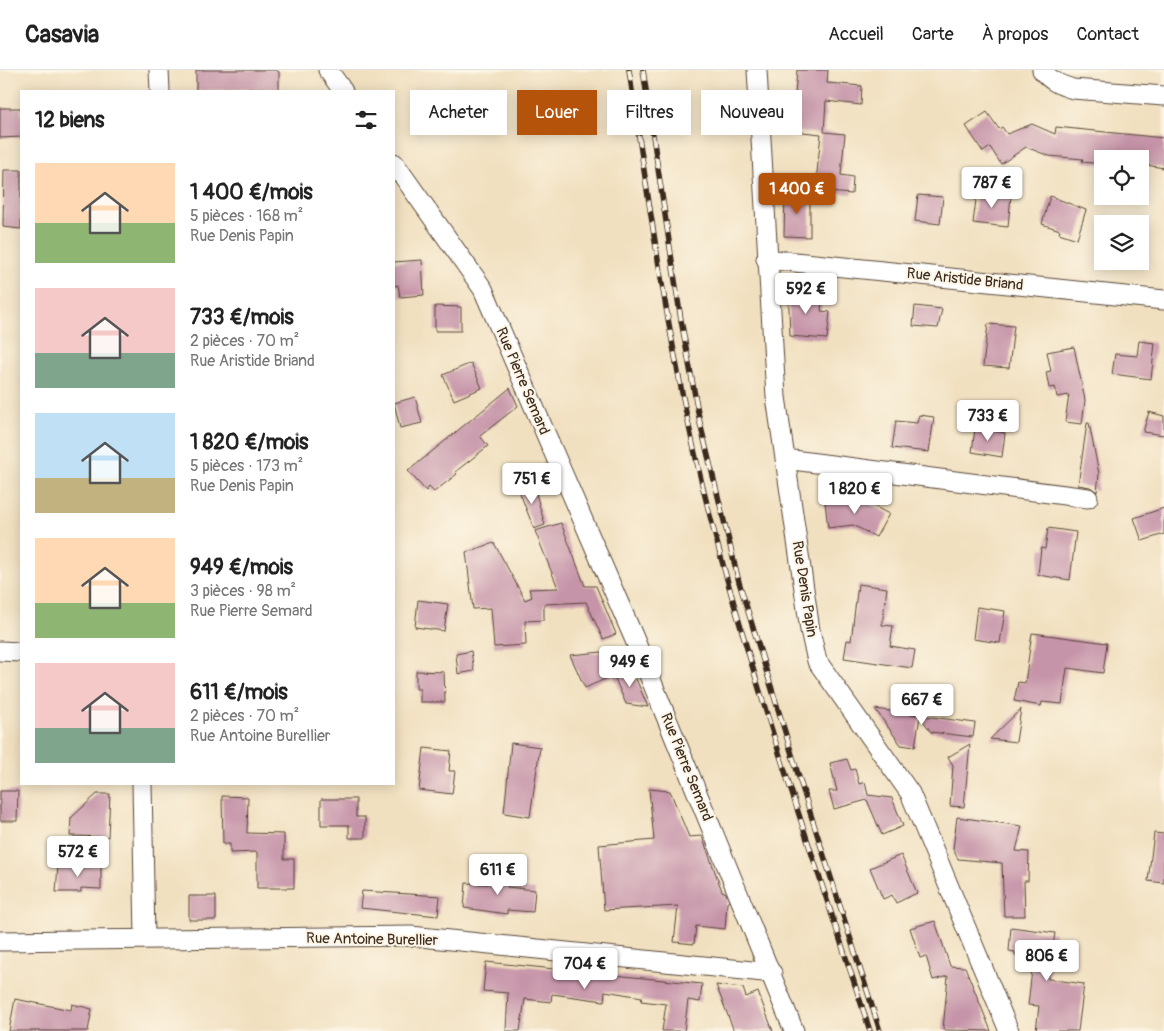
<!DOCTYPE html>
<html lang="fr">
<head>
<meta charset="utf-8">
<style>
  :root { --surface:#fff; --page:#f2f2f2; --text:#222; --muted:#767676; --line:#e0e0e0; --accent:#b45309 }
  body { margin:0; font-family:Pangolin,sans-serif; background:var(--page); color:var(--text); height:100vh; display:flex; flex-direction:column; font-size:19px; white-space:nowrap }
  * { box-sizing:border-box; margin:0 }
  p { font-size:16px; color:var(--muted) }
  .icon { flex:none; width:28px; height:28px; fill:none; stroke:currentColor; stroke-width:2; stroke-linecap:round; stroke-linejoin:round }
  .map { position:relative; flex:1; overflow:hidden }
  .panel { position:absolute; left:20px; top:20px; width:375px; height:695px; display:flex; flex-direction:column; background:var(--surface); border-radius:0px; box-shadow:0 2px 12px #0003 }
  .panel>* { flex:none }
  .hud { position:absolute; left:410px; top:20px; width:475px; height:45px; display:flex; gap:10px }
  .buttons { position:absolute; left:1094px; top:80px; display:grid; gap:10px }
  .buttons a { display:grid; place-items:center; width:55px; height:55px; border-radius:0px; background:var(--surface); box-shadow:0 2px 12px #0003; font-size:25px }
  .price { position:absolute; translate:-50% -42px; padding:0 11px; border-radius:5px; background:#fff; color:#222; font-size:16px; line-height:32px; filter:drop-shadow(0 1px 2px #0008) }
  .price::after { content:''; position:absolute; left:50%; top:30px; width:15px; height:11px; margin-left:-8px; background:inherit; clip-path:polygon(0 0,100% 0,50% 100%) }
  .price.active { background:var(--accent); color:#fff }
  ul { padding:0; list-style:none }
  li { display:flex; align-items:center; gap:15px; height:125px; padding:0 15px }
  li span { display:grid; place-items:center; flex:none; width:140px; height:100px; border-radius:0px; color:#555 }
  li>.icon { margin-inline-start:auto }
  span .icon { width:60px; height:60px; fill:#fffc; stroke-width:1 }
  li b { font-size:21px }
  h2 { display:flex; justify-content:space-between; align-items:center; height:60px; padding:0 15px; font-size:21px }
  .pill { padding:0 18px; border-radius:0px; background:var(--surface); box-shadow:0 2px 12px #0003; font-size:18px; line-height:45px }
  .pill.active { background:var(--accent); color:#fff }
  header { display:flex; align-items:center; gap:30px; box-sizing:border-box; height:70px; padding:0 25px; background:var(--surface); border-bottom:1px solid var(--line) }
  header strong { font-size:24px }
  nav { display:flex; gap:28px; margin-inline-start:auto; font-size:18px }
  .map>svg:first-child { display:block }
  .building { fill:#c694a9 }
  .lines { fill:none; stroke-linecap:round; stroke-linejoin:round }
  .minor-casing { stroke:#564536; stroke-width:21 }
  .minor { stroke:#fff; stroke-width:19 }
  .rail-casing { stroke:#3b2a1e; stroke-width:5.5 }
  .rail { stroke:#fcf5e5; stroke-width:4; stroke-dasharray:11; stroke-linecap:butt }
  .labels { text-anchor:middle; stroke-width:4; stroke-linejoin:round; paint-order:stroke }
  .street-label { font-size:15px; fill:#3b2a1e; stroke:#fcf5e5 }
</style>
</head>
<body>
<header>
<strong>Casavia</strong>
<nav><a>Accueil</a><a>Carte</a><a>À propos</a><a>Contact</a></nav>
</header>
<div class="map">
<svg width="1164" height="961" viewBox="0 0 1164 961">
  <rect width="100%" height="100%" fill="#fcf5e5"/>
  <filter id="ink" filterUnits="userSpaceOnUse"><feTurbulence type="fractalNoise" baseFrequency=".02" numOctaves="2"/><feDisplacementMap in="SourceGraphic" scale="10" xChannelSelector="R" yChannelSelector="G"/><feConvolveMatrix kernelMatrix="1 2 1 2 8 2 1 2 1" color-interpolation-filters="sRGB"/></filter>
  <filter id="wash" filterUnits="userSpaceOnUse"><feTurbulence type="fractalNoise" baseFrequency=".0096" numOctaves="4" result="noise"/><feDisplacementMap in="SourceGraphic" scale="20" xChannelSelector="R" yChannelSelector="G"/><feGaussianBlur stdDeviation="1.12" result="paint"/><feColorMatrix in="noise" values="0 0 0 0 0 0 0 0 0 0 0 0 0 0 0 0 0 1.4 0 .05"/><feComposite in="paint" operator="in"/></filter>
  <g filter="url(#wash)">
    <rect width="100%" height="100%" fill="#f1e0c0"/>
    <g id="blocks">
      <path class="building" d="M196,0H276L279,2V21H252V19L196,21Z
        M797,0H828L827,13L862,16L861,35L826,31L824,62L845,64L841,105L853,107L852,124L815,121L821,64L792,61Z
        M0,38H21V67L0,68Z
        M987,42L999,59L1002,57L1007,64L1032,54L1055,64L1056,57L1164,68V98L1140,94V89H1102V94L1082,92L1083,89L1049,86L1026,77L1001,94L990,77L983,82L966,56Z
        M4,100H21V159L3,157Z
        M785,122L810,123V167L784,166Z
        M977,122L1011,125L1008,157L973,153Z
        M918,125L943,127L940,154L915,151Z
        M1050,126L1086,140L1077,169L1059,163L1060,160L1042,154Z
        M422,190L424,225L400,227L398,215L394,216V192Z
        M788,214H803V230L822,232L821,241L830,242L827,269L790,266Z
        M435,236L461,237V261H435Z
        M915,236L942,239L938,258L913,256Z
        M988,254L1014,256L1009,298L983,296Z
        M1139,271L1155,273L1151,309L1112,304L1115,284L1137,286Z
        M1074,277L1085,330L1082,354L1065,352L1069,325L1057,327L1055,317L1049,318L1046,302L1051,301L1047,282Z
        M471,293L482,318L454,330L443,305Z
        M510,318L518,336L480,366L488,376L455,402L457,404L434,422L429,417L426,421L408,401Z
        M415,327L422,353L400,358L394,333Z
        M1149,342L1164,346V365L1143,362Z
        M919,345L934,347L929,382L892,378L896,351L917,353Z
        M1087,353H1089L1099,404L1097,422L1090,417L1078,415Z
        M975,358L1005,363L1002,387L972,382Z
        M533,413L545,455L534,459L518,418Z
        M858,428L889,444L876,467L853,455L828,458L825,432Z
        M1164,438V464L1142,471L1134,448Z
        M561,453L585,516H596L616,564L603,569L586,532L544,534V550L525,551L526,575L494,577L491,538L473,539L466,482L494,473L525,530L532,527L529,519L558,518L535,461Z
        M1048,458L1076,462L1070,510L1038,505L1041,478L1045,479Z
        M858,514L887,518L882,555L893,556L890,576L915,580L912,598L844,588L847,570L851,571Z
        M418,530L448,534L444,561L415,557Z
        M977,537L1005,541L1000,573L973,569Z
        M1032,563L1107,573L1103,603L1067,598L1062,634L1042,632L1041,636L1014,631L1018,612L1025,613Z
        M471,581L474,601L458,604L456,584Z
        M602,582L612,606L585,618L570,585Z
        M631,597L648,637L626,634L613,604Z
        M416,601L444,602L445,632H420V619H416Z
        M875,639L975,653L973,667L931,662L920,646L915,677L901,675Z
        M1021,639L1016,672L990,669Z
        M511,673L540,677L530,747L504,743Z
        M970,674L964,737L950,736L953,695L948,687Z
        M424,678L451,681L449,701H455L452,724L419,720Z
        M847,689L851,700L855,699L859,714L865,712L868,725L892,728L903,756L882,765L867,730L834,739L829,721H837L830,693Z
        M649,719L670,721L689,767L702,766L722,821L726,823L729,831L727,833L725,859L696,856L694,874L674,872L678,836L604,840L599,775L654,770Z
        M0,721H18L17,751H0Z
        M97,724H110L108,767L70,766L71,748Z
        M222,726L248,727L247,763L284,764V789H294V818H257V782L230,783V774H223Z
        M321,729H356V747H365V768H349V755H321Z
        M957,747L1022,756L1016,781L1029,782L1028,811H1024L1025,846H1004L1002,793L958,789L953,779Z
        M1154,763L1164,764V813L1148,811Z
        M901,785L917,823L896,833L892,825L883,829L870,798Z
        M58,795L101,796V819L81,818V822H56Z
        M489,802L509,804L507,817L535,820L533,842L507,840V844L464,838L466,813L488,814Z
        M362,821L440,826L438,846L360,838Z
        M189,826H216V850H189Z
        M935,851L950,896L965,897L991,961L943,960L948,906L933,910L926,886L920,888L910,858Z
        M1011,857L1055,863L1048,909L1084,914L1078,961H1036L1039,936L1028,935L1032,900L1018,898L1020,887L1015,886V882L1009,881Z
        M486,892L702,914L700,932L688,930L684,961H662L666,934L641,931L642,927L605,921L604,931L552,924L551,932L525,929L520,961H506L508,923L483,921Z
        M716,915L743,918L746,927L758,922L773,961H734Z
        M15,929L71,940L72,934L92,939L88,961H9Z"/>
    </g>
  </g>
  <g filter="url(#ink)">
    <use href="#blocks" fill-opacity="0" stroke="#564536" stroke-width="1"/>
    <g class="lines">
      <g class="minor-casing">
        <path id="minor" d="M159,0L160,21
          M328,0L343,21
          M757,0L776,327L810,560L817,591L910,723L1009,961
          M1042,0C1050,11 1060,15 1073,19L1164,26
          M394,93L483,219L634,568L794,961
          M766,189L1164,230
          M785,389L1088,428
          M0,581L21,582
          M142,714L145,868
          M0,871L411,866L772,903"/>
      </g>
      <use href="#minor" class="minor"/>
      <g class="rail-casing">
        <path id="rail" d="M629,0C651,148 672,297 709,442C754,617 814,789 870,961
          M643,0L681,250L700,353L739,512L802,717L880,961"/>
      </g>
      <use href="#rail" class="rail"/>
    </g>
  </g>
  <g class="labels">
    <g class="street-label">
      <text transform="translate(965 209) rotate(6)" y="5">Rue Aristide Briand</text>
      <text transform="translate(523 311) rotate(67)" y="5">Rue Pierre Semard</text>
      <text transform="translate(805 519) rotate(81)" y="5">Rue Denis Papin</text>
      <text transform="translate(687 697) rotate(68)" y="5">Rue Pierre Semard</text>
      <text transform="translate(372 869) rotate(1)" y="5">Rue Antoine Burellier</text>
    </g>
  </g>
</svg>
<div class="buttons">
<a><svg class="icon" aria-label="locate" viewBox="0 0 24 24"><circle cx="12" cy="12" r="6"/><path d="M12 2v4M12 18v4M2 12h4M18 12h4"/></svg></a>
<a><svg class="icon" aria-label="layers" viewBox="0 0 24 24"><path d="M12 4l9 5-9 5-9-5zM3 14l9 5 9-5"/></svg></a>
</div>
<b class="price" style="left:992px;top:139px">787 €</b>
<b class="price active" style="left:797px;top:145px">1 400 €</b>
<b class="price" style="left:806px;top:245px">592 €</b>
<b class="price" style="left:988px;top:372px">733 €</b>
<b class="price" style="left:532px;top:435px">751 €</b>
<b class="price" style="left:855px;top:445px">1 820 €</b>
<b class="price" style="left:630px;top:618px">949 €</b>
<b class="price" style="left:922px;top:656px">667 €</b>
<b class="price" style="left:78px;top:808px">572 €</b>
<b class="price" style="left:498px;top:826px">611 €</b>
<b class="price" style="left:1047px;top:912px">806 €</b>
<b class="price" style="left:585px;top:920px">704 €</b>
<div class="hud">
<a class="pill">Acheter</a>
<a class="pill active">Louer</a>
<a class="pill">Filtres</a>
<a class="pill">Nouveau</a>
</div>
<section class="panel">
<h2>12 biens<svg class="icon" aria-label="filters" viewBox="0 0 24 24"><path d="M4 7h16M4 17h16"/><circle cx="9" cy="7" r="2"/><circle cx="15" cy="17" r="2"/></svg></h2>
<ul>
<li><span style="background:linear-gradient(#ffd9b3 60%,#8fb573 0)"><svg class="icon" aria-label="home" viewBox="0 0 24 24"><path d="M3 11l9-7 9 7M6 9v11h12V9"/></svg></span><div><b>1 400 €/mois</b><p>5 pièces · 168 m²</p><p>Rue Denis Papin</p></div></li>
<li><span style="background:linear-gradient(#f6c9c9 65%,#7fa58c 0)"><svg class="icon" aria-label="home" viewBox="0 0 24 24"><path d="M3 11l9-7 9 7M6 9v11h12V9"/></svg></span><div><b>733 €/mois</b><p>2 pièces · 70 m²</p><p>Rue Aristide Briand</p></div></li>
<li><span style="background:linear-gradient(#bfe0f5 65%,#c2b280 0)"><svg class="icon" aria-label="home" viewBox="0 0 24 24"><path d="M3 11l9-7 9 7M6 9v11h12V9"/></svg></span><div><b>1 820 €/mois</b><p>5 pièces · 173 m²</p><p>Rue Denis Papin</p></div></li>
<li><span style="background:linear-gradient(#ffd9b3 65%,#8fb573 0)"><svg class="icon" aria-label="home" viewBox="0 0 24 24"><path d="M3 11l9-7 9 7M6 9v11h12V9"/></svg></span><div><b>949 €/mois</b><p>3 pièces · 98 m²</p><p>Rue Pierre Semard</p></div></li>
<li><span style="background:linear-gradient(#f6c9c9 65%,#7fa58c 0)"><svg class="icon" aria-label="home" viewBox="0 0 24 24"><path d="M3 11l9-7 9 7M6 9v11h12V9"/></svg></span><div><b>611 €/mois</b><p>2 pièces · 70 m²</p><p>Rue Antoine Burellier</p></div></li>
</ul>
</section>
</div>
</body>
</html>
